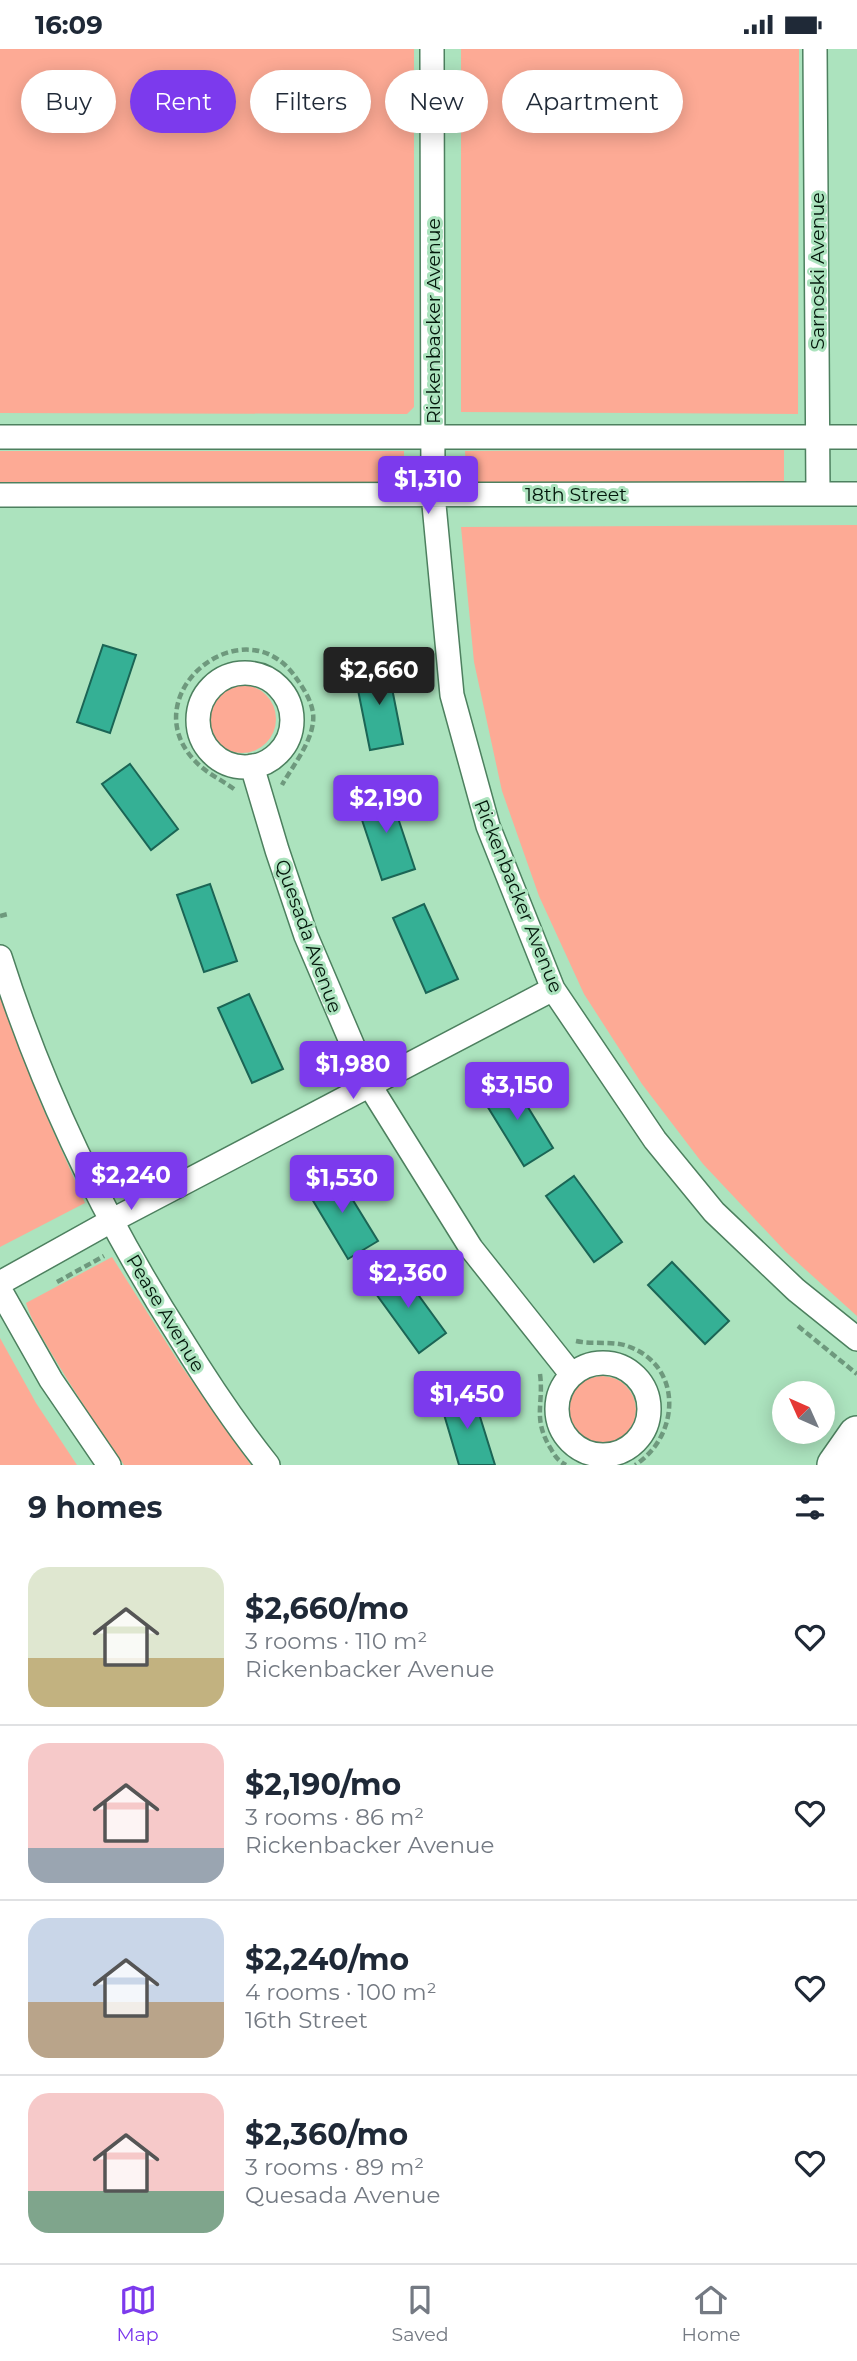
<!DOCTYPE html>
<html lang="en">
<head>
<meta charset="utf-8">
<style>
  :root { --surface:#fff; --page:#f2f2f3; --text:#1f2937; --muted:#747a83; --line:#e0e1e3; --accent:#7c3aed }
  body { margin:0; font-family:Montserrat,sans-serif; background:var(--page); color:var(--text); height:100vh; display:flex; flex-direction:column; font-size:26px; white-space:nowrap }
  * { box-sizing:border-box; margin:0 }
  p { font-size:23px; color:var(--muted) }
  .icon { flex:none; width:38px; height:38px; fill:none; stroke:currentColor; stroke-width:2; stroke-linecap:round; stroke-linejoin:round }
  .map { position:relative; height:1416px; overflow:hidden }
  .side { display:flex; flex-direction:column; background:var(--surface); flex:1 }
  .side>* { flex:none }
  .banner { position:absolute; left:21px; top:21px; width:816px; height:63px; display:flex; gap:14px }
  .needle { width:46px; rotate:315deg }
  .controls { position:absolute; left:772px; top:1332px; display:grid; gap:14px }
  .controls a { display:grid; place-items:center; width:63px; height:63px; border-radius:50%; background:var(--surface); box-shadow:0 4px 18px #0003; font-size:35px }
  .price { position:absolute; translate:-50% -60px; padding:0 16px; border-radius:7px; background:var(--accent); color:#fff; font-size:23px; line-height:46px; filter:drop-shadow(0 2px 4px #0008) }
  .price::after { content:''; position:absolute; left:50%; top:42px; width:21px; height:16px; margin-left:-10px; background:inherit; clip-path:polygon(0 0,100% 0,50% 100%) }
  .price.current { background:#222; color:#fff }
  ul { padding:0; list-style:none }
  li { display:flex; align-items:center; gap:21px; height:175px; padding:0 28px }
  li+li { border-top:2px solid var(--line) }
  li span { display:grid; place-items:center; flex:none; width:196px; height:140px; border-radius:21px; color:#555 }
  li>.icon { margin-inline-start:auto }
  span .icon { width:84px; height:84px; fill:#fffc; stroke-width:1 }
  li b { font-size:30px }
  h2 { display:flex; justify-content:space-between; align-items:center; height:84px; padding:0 28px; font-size:30px }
  .tag { padding:0 24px; border-radius:32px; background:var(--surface); box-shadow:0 4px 18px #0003; font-size:24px; line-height:63px }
  .tag.current { background:var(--accent); color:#fff }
  .status { display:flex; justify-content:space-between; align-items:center; height:49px; padding:0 35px; background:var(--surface); direction:ltr }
  .status svg { height:19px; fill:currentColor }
  .tabs { display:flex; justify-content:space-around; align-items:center; height:98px; border-top:2px solid var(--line); background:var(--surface); font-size:19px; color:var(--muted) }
  .tabs a { display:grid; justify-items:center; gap:4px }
  .tabs .current { color:var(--accent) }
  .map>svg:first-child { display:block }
  .green { fill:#fdaa95 }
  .building { fill:#35b095; stroke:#1b6555; stroke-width:2 }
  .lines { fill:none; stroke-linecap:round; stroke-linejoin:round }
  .street-casing { stroke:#4d805f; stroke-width:26 }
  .primary-casing { stroke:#4d805f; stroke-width:40 }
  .path { stroke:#6e997d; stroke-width:4.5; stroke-dasharray:7 3.5; stroke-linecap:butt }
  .street { stroke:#fff; stroke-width:23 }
  .primary { stroke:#fff; stroke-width:37 }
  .labels { text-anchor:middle; stroke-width:6; stroke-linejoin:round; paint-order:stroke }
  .street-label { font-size:19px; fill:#03170b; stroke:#ace3be }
</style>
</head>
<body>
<div class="status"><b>16:09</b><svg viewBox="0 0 49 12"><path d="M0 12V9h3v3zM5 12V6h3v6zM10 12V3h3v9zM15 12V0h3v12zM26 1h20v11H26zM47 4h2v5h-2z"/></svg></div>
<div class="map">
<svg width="857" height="1416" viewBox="0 0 857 1416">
  <rect width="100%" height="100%" fill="#ace3be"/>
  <path class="green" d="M0,0H414V358L407,365L0,364Z
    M461,0H799L798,365L461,363Z
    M784,401V434H467L465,402Z
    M0,402H404V435H0Z
    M857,476V1267L786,1203L703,1115L642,1035L584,945L539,847L502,742L474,613L461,478Z
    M208 670a34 34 0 1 1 68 0a34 34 0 1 1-68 0Z
    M0,940L39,1050L85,1154L0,1198Z
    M112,1208L180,1315L251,1416H124C98,1379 73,1341 50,1302C41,1286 31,1271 26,1254Z
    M0,1289L36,1354L77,1416H0Z
    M568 1361a34 34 0 1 1 68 0a34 34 0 1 1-68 0Z"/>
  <path class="building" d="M103,596L136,606L110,684L77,673Z
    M387,614L403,695L370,701L354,621Z
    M130,715L178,780L151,801L102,735Z
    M389,742L415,820L382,831L356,753Z
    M210,835L237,912L204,923L177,846Z
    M424,855L458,930L426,944L393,869Z
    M249,945L283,1020L252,1034L218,959Z
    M510,1029L553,1099L524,1117L481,1047Z
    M335,1122L378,1192L348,1210L306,1140Z
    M574,1127L622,1193L594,1213L546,1147Z
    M672,1213L729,1272L705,1295L648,1236Z
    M398,1218L446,1284L419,1304L371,1238Z
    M472,1342L495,1416H459L440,1352Z"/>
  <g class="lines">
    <g class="street-casing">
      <path id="street" d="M432,0L433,445L452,646L488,777L553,940L655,1091L714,1163L796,1241L857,1290
        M815,0L818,444
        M0,388H857
        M0,446L857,445
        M198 671a47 47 0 1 1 94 0a47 47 0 1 1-94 0Z
        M252,717L277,801L306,887L370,1037L471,1199L572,1326
        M0,908C43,1043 104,1170 181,1290C208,1334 236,1376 268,1416
        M0,1234L111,1172L553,940
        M0,1241L51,1331L109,1416
        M557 1360a46 46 0 1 1 92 0a46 46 0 1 1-92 0Z"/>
    </g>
    <g class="primary-casing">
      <path id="primary" d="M836,1416L857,1386"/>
    </g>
    <path class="path" d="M234,740C222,731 206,724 195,712C132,646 242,556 294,626C302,637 311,650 313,664C316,689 293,716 282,736
      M0,867L8,865
      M57,1233L104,1207
      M798,1277L857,1325
      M576,1292C594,1296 613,1291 630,1298C684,1319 679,1388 635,1416
      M540,1325C544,1356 532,1369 551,1400C555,1407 558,1412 566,1416"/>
    <use href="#street" class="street"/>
    <use href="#primary" class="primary"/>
  </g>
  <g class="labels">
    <g class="street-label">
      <text transform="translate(817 222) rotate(-90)" y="7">Sarnoski Avenue</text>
      <text transform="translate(433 272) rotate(-90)" y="7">Rickenbacker Avenue</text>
      <text x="576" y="452">18th Street</text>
      <text transform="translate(519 847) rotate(68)" y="7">Rickenbacker Avenue</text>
      <text transform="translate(309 887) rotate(70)" y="7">Quesada Avenue</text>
      <text transform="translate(166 1264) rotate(59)" y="7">Pease Avenue</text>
    </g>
  </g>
</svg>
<div class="controls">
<a><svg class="needle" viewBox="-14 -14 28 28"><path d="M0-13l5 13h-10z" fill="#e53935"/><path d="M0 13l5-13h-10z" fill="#747a83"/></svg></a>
</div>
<b class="price" style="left:428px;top:467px">$1,310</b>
<b class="price current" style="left:379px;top:658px">$2,660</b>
<b class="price" style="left:386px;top:786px">$2,190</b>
<b class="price" style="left:353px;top:1052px">$1,980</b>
<b class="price" style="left:517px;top:1073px">$3,150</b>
<b class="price" style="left:131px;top:1163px">$2,240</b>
<b class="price" style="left:342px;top:1166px">$1,530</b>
<b class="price" style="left:408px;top:1261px">$2,360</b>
<b class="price" style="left:467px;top:1382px">$1,450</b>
<div class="banner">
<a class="tag">Buy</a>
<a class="tag current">Rent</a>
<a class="tag">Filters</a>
<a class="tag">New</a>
<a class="tag">Apartment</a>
</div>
</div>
<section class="side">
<h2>9 homes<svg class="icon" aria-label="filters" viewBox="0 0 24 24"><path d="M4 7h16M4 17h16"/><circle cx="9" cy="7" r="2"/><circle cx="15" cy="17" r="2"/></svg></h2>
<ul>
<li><span style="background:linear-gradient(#dfe7d0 65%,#c2b280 0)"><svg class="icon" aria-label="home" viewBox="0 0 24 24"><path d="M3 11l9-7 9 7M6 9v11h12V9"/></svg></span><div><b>$2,660/mo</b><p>3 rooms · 110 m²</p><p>Rickenbacker Avenue</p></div><svg class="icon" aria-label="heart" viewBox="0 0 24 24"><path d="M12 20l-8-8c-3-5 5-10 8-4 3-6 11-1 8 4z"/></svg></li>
<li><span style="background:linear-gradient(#f6c9c9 75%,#9aa5b1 0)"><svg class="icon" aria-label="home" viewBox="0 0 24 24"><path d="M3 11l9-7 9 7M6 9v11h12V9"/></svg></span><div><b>$2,190/mo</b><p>3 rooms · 86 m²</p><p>Rickenbacker Avenue</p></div><svg class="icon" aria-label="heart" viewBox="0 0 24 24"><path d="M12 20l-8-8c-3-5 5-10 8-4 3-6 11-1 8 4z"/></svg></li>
<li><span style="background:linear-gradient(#c9d6e8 60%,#b9a48a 0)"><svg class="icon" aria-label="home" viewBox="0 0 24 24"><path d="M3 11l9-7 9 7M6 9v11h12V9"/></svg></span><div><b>$2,240/mo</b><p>4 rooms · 100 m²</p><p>16th Street</p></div><svg class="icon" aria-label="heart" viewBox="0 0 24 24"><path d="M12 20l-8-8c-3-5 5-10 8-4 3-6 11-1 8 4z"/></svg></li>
<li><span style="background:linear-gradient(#f6c9c9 70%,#7fa58c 0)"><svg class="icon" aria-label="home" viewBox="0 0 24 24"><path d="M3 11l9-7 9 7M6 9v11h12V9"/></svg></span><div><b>$2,360/mo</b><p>3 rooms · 89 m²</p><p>Quesada Avenue</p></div><svg class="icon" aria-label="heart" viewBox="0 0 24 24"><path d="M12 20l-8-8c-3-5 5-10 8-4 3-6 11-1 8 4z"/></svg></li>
</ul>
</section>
<nav class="tabs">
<a class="current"><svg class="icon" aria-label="map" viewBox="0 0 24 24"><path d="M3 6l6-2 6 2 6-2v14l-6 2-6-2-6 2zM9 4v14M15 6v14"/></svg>Map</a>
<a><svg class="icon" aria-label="saved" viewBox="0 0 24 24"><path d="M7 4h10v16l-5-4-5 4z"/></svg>Saved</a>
<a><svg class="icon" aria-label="home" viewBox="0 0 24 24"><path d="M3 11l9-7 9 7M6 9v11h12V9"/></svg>Home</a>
</nav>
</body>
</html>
